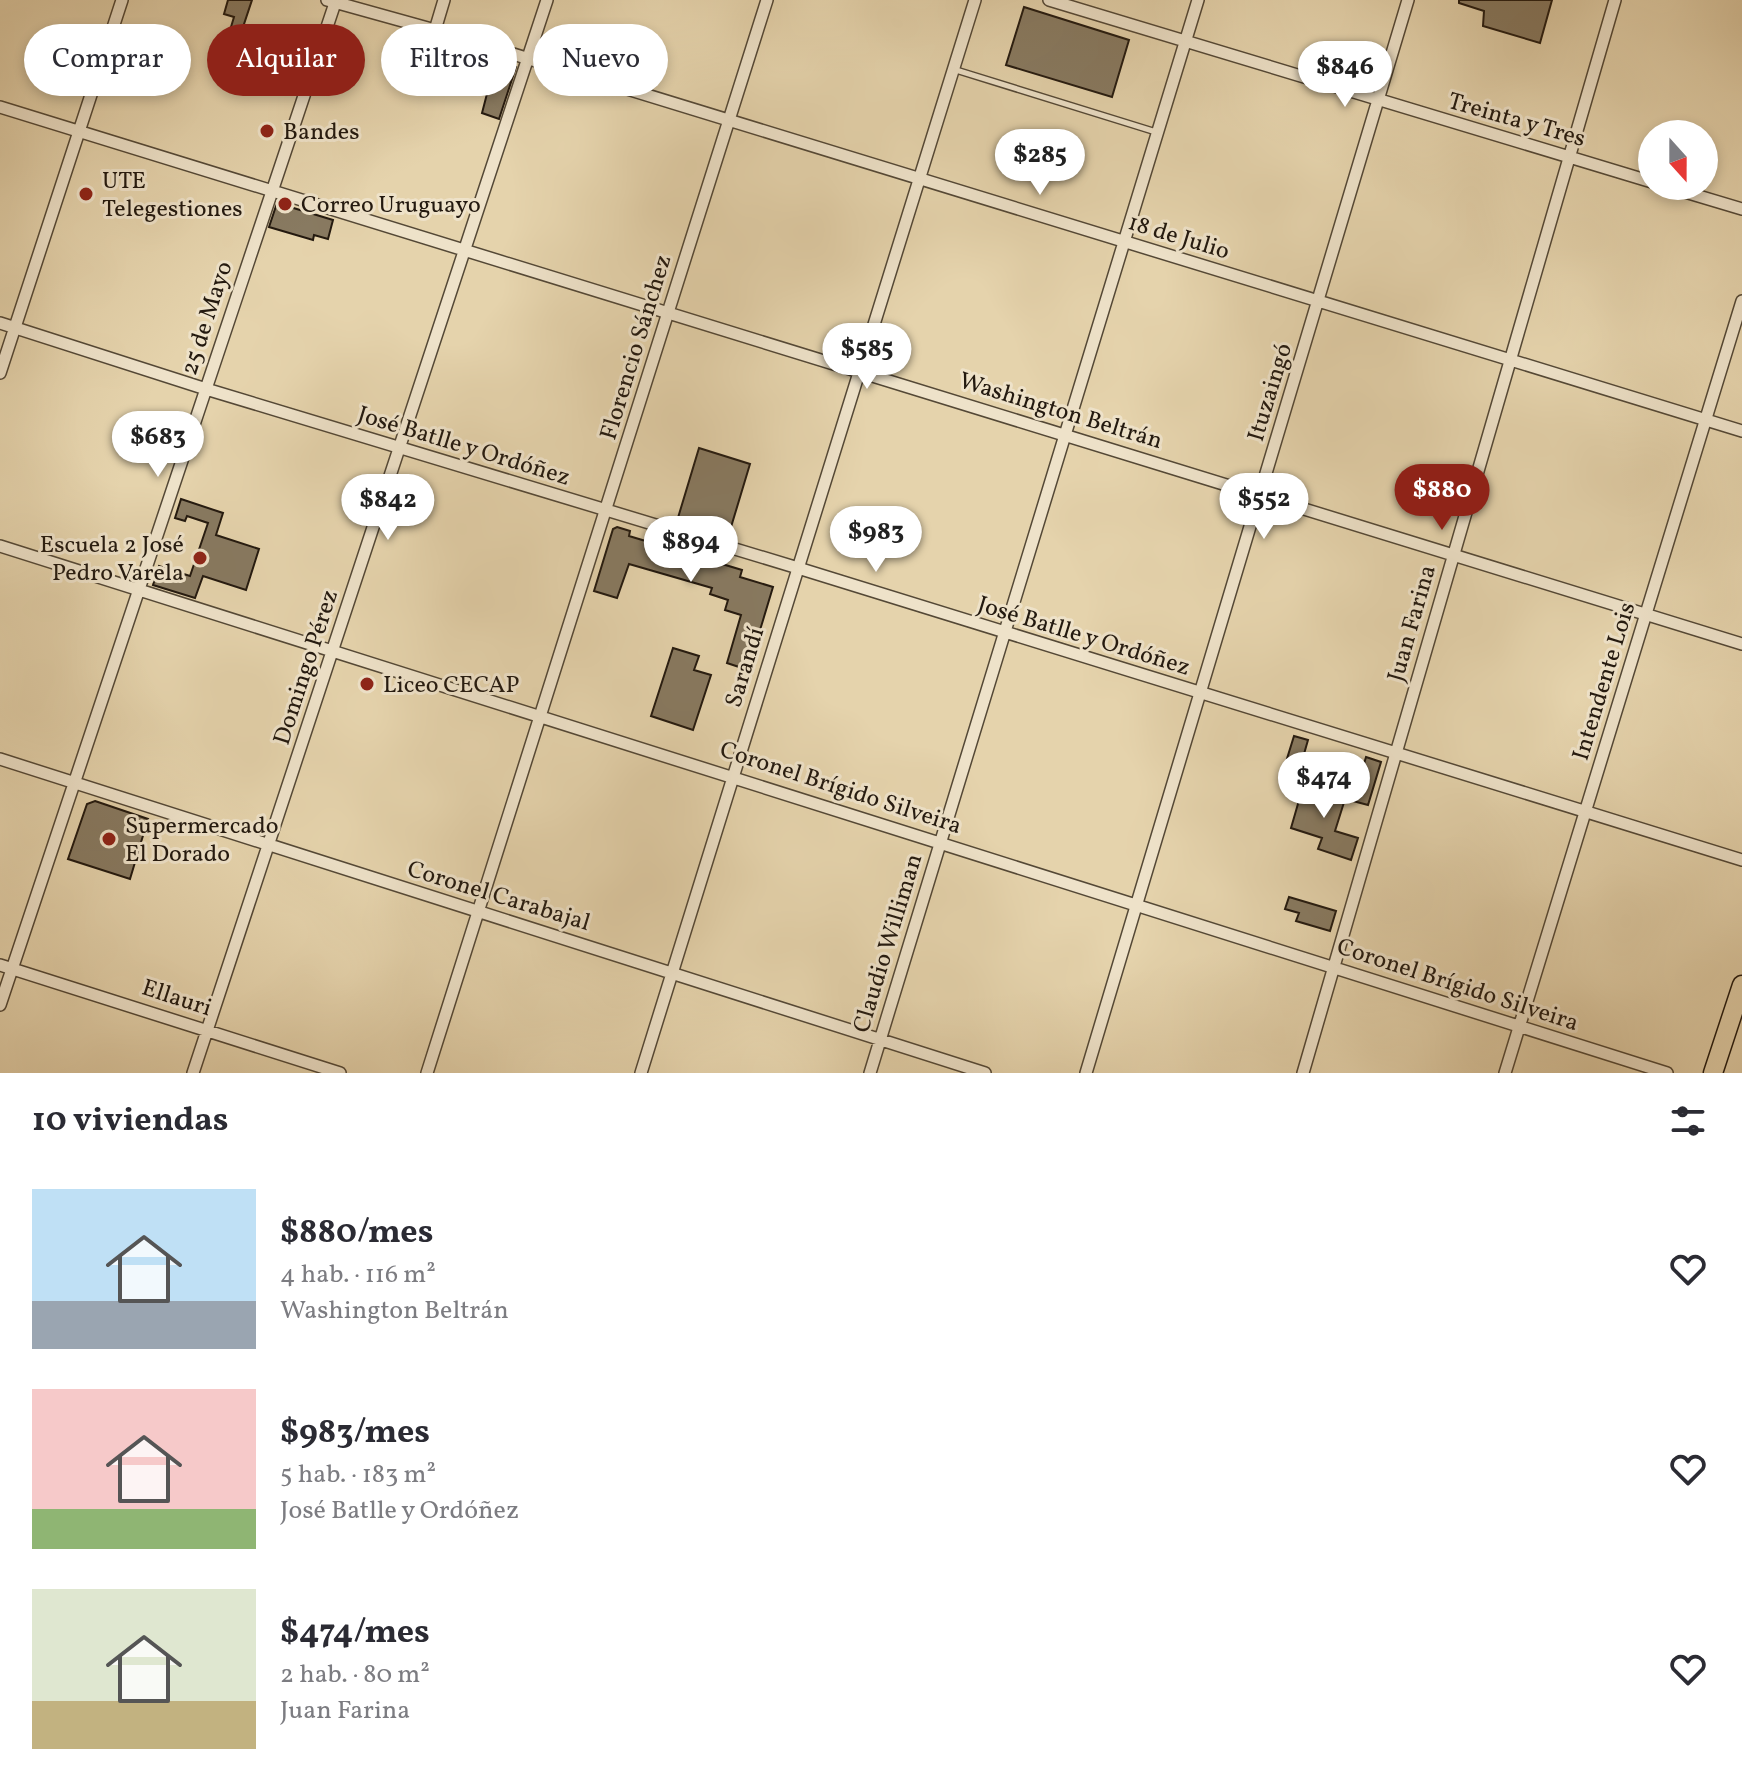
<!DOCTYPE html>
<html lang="es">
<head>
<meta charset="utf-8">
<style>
  :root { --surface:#fff; --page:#f2f2f3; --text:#2b2b33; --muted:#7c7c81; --accent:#8f2418 }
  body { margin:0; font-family:Vollkorn,serif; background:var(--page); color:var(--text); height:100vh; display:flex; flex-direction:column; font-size:30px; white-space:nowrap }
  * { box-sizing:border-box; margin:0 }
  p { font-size:26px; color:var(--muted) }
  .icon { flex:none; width:44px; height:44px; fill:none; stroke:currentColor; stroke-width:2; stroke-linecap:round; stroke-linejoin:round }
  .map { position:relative; height:1073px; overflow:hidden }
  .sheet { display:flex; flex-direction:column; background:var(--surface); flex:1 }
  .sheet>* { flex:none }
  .guide { position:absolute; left:24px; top:24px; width:800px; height:72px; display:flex; gap:16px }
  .needle { width:52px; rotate:159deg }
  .controls { position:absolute; left:1638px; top:120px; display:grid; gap:16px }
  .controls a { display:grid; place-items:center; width:80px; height:80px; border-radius:50%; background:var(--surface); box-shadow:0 4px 12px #0003; font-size:40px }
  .price { position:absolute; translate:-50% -68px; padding:0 18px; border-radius:28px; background:#fff; color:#222; font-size:26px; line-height:52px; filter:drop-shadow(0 2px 4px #0008) }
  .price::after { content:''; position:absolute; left:50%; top:48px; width:24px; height:18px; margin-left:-12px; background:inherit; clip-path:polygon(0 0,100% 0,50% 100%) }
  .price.on { background:var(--accent); color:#fff }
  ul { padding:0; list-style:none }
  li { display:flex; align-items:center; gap:24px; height:200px; padding:0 32px }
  li span { display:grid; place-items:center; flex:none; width:224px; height:160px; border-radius:0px; color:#555 }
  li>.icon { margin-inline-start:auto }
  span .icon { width:96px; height:96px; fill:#fffc; stroke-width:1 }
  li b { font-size:34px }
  h2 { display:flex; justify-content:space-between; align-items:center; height:96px; padding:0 32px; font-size:34px }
  .pill { padding:0 28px; border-radius:36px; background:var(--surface); box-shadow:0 4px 12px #0003; font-size:28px; line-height:72px }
  .pill.on { background:var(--accent); color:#fff }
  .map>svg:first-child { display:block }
  .building { fill:#887a61; stroke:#23190f; stroke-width:2 }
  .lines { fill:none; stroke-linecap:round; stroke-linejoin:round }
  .service-casing { stroke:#544836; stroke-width:8 }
  .minor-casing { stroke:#544836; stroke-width:14 }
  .trunk-casing { stroke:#23190f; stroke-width:21 }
  .service { stroke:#eee2c9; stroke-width:5 }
  .minor { stroke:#eee2c9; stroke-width:11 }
  .trunk { stroke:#e5d3ac; stroke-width:18 }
  .poi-dot { fill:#8f2418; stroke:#eee2c9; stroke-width:3 }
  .labels { text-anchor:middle; stroke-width:6; stroke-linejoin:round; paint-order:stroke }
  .street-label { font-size:24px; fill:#23190f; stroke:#eee2c9 }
  .poi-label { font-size:24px; fill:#23190f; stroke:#eee2c9; text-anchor:start }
</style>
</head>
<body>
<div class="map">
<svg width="1742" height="1073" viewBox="0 0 1742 1073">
  <rect width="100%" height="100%" fill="#e5d3ac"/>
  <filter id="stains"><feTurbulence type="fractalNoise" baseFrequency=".0025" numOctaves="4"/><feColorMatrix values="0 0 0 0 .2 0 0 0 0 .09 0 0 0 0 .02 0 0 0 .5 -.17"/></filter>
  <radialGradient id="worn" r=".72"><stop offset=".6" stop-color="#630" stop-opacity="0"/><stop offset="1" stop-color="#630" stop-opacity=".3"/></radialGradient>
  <path class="building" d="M228,0H252L242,30L231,27L234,17L224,14Z
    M1459,0H1552L1540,43L1483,26L1484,11L1459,3Z
    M1024,7L1129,40L1112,97L1006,65Z
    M491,59L516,67L499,119L482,113L489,86L483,83Z
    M277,203L333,220L328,239L314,235L313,240L269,227Z
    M699,448L750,464L728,537L677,521Z
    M181,499L223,513L216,535L259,549L246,590L203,576L195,598L153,585L159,566L190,576L208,523L187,516L185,521L175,518Z
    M617,527L630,531L629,536L742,570L740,577L773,587L748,670L727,663L741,615L725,610L728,600L710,594L712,588L629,564L617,598L594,591L613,529Z
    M673,648L699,656L694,670L711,675L693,730L651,716Z
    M1294,736L1308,740L1296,782L1281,778Z
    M1366,757L1381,762L1368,805L1353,801Z
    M1304,783L1346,796L1335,831L1358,838L1351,860L1318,849L1322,838L1291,828Z
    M95,801L148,819L130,879L68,859L87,804Z
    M1289,897L1336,911L1330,931L1296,921L1299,913L1285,909Z"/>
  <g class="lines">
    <g class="service-casing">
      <path id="service" d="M956,70L1156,132"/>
    </g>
    <g class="minor-casing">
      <path id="minor" d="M327,0L435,30L1742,431
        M1049,0L1652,182
        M435,30L444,0
        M0,107L1742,644
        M1665,186L1742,209
        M0,323L206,389L798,568L1742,860
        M0,373L122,0
        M0,546L1667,1073
        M0,759L985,1073
        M0,965L340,1073
        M0,1005L336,0
        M193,1073L547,0
        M427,1073L767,0
        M641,1073L975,0
        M870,1073L1198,0
        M1086,1073L1408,0
        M1303,1073L1615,0
        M1505,1073L1742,301"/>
    </g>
    <g class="trunk-casing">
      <path id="trunk" d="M1713,1073L1742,985"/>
    </g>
    <use href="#service" class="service"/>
    <use href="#minor" class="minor"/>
    <use href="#trunk" class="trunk"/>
  </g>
  <g class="poi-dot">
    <circle cx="267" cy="131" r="8"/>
    <circle cx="86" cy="194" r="8"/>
    <circle cx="285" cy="204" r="8"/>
    <circle cx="200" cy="558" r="8"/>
    <circle cx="367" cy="684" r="8"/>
    <circle cx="109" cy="839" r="8"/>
  </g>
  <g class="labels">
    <g class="street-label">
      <text transform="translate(1517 119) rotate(16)" y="8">Treinta y Tres</text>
      <text transform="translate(1179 236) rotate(17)" y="8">18 de Julio</text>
      <text transform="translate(206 318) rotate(-72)" y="8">25 de Mayo</text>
      <text transform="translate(635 347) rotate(-73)" y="8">Florencio Sánchez</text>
      <text transform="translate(1269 392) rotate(-73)" y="8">Ituzaingó</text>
      <text transform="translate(1061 410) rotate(17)" y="8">Washington Beltrán</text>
      <text transform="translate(464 445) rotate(17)" y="8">José Batlle y Ordóñez</text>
      <text transform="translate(1411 623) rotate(-74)" y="8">Juan Farina</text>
      <text transform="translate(1084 635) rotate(17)" y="8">José Batlle y Ordóñez</text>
      <text transform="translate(305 667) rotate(-72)" y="8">Domingo Pérez</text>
      <text transform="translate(744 667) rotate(-73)" y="8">Sarandí</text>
      <text transform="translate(1603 681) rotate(-73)" y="8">Intendente Lois</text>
      <text transform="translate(841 787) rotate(18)" y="8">Coronel Brígido Silveira</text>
      <text transform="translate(499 895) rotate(17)" y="8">Coronel Carabajal</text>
      <text transform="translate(887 943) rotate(-73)" y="8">Claudio Williman</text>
      <text transform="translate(1458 984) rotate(18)" y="8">Coronel Brígido Silveira</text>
      <text transform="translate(177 997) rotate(18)" y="8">Ellauri</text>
    </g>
    <g class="poi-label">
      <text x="283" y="139">Bandes</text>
      <text x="102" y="188">UTE<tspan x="102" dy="28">Telegestiones</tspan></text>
      <text x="301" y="212">Correo Uruguayo</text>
      <text x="184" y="552" text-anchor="end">Escuela 2 José<tspan x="184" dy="28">Pedro Varela</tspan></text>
      <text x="383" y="692">Liceo CECAP</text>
      <text x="125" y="833">Supermercado<tspan x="125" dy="28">El Dorado</tspan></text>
    </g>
  </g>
  <rect width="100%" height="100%" filter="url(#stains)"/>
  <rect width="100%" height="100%" fill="url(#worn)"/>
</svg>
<div class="controls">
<a><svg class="needle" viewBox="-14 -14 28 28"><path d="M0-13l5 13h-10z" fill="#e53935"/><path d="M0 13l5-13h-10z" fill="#7c7c81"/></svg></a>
</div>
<b class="price" style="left:1345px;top:109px">$846</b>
<b class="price" style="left:1040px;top:197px">$285</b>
<b class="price" style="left:867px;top:391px">$585</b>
<b class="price" style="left:158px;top:479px">$683</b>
<b class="price on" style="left:1442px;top:532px">$880</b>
<b class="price" style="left:1264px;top:541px">$552</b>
<b class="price" style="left:388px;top:542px">$842</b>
<b class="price" style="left:876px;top:574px">$983</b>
<b class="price" style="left:691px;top:584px">$894</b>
<b class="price" style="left:1324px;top:820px">$474</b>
<div class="guide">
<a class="pill">Comprar</a>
<a class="pill on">Alquilar</a>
<a class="pill">Filtros</a>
<a class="pill">Nuevo</a>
</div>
</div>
<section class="sheet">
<h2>10 viviendas<svg class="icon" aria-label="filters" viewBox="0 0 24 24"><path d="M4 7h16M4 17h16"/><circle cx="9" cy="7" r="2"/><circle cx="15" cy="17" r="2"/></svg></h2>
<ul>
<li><span style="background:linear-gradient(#bfe0f5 70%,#9aa5b1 0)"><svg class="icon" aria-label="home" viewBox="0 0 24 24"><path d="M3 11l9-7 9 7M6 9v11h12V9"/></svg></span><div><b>$880/mes</b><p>4 hab. · 116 m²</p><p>Washington Beltrán</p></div><svg class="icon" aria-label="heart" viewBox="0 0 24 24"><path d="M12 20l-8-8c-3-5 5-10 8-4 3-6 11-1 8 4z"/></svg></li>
<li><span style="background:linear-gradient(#f6c9c9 75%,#8fb573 0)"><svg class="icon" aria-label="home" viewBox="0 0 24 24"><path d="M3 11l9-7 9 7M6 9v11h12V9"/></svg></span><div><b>$983/mes</b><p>5 hab. · 183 m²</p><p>José Batlle y Ordóñez</p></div><svg class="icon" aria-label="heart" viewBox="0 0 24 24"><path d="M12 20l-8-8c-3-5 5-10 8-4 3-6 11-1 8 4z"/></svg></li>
<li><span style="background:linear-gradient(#dfe7d0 70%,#c2b280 0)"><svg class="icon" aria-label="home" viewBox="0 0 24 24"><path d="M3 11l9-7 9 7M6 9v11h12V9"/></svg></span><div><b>$474/mes</b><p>2 hab. · 80 m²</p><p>Juan Farina</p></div><svg class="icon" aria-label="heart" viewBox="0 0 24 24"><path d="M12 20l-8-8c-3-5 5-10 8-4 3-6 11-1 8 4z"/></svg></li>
</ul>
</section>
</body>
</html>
